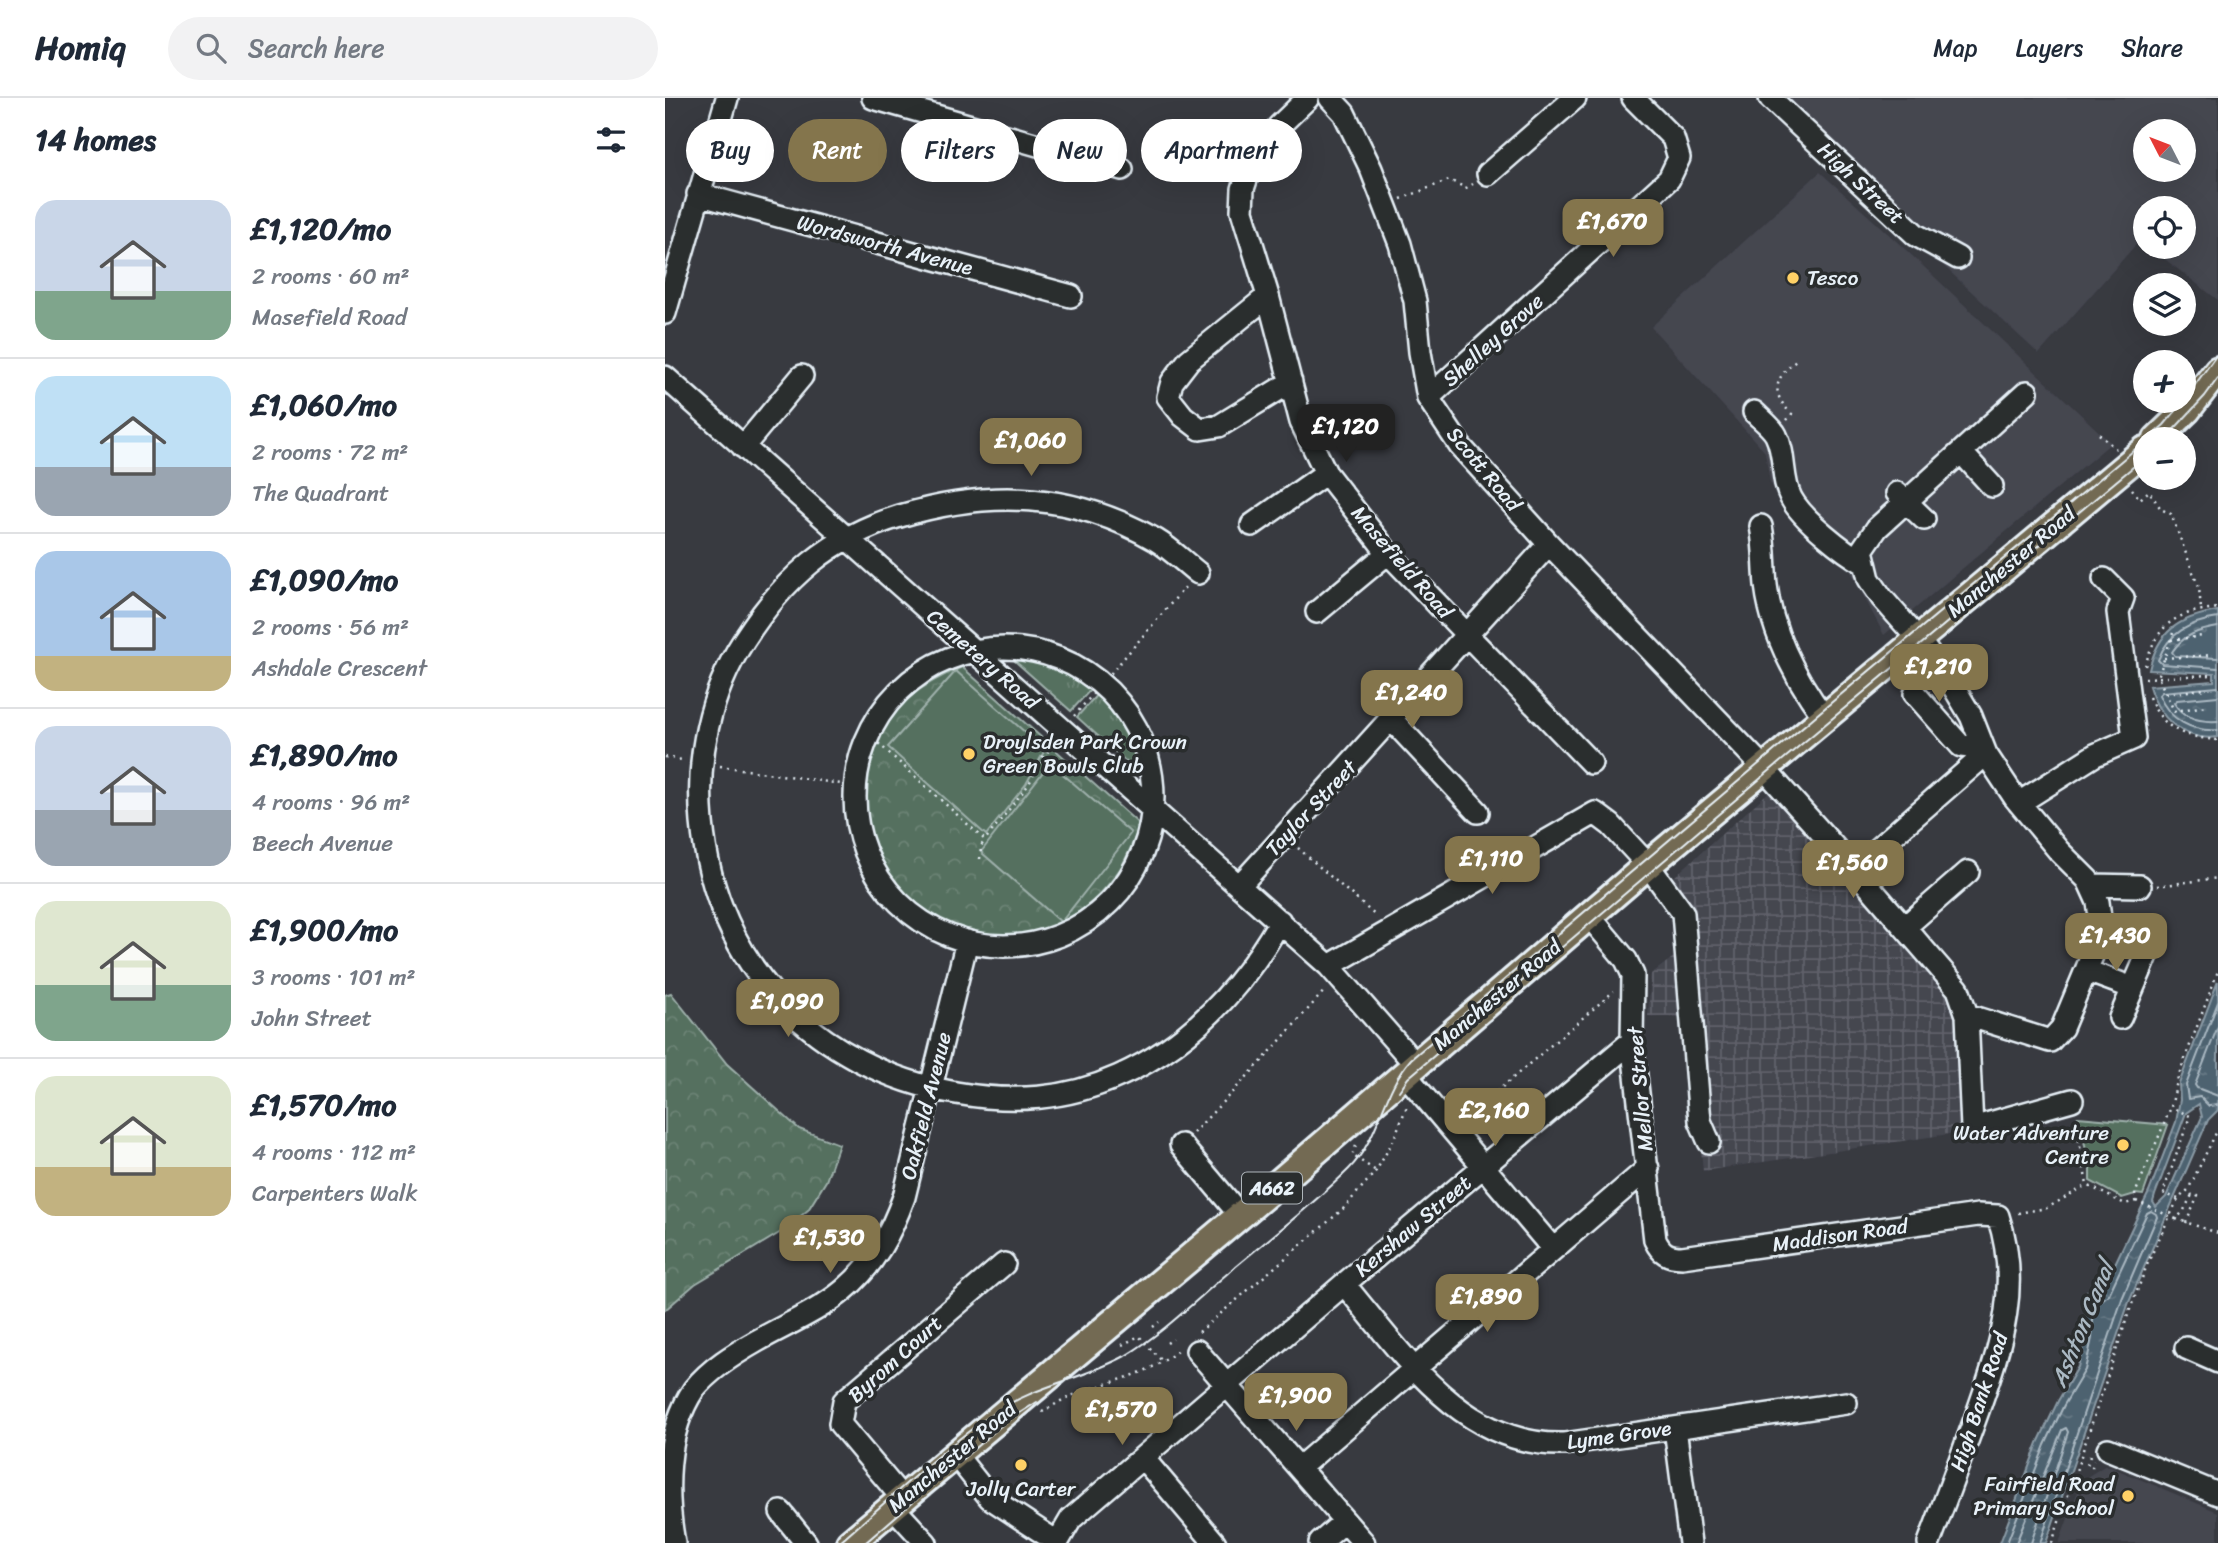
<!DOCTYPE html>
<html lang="en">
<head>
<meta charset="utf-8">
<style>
  :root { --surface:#fff; --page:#f2f2f3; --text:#1f2937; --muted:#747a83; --line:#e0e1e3; --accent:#84754c }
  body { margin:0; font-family:Sriracha,sans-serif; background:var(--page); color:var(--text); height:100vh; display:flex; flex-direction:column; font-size:26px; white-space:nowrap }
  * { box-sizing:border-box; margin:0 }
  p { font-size:23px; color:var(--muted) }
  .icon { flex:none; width:38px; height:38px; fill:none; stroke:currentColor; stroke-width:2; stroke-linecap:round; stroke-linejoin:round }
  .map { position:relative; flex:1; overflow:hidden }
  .side { display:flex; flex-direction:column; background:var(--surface); width:665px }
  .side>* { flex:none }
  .guide { position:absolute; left:21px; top:21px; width:665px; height:63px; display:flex; gap:14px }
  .needle { width:46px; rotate:312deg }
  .fabs { position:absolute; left:1468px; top:21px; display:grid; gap:14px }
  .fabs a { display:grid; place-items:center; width:63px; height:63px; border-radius:50%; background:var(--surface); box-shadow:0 7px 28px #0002; font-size:35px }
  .price { position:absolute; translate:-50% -60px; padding:0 16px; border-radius:14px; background:var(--accent); color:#fff; font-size:23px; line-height:46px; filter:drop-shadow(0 2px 4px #0008) }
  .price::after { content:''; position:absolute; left:50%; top:42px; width:21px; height:16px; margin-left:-10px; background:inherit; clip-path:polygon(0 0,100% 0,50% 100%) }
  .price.selected { background:#222; color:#fff }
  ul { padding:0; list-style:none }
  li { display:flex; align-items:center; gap:21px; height:175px; padding:0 35px }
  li+li { border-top:2px solid var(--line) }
  li span { display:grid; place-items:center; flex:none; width:196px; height:140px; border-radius:21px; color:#555 }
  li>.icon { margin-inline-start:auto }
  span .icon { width:84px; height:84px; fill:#fffc; stroke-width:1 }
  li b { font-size:30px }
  h2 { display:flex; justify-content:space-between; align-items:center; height:84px; padding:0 35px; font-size:30px }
  .tag { padding:0 24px; border-radius:32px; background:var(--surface); box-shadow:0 7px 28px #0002; font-size:24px; line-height:63px }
  .tag.selected { background:var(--accent); color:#fff }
  header { display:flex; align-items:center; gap:42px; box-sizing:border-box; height:98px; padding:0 35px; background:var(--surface); border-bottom:2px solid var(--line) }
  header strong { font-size:33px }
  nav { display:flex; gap:38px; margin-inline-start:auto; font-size:24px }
  .search { width:490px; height:63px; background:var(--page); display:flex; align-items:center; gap:18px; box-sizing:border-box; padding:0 24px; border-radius:38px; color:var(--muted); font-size:26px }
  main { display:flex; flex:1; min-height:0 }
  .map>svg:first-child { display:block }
  .built { fill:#454650; fill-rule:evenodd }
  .industrial { fill:url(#industrial-grid) }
  .grass { fill:url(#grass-tufts); stroke:#9eb0ab; stroke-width:2 }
  .park { fill:url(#park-crowns); stroke:#9eb0ab; stroke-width:2 }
  .pitch { fill:#546f5e; stroke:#9eb0ab; stroke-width:2 }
  .water { fill:url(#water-ripples); stroke:#8b9ba6; stroke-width:2; fill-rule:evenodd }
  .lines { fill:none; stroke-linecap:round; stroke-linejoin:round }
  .shore { stroke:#aab8c2; stroke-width:2 }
  .minor-casing { stroke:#e8f1f8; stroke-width:26 }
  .major-casing { stroke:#e8f1f8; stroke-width:32 }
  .path { stroke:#e8f1f8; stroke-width:2.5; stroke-dasharray:2 5; stroke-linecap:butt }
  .minor { stroke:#2a2d2e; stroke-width:21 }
  .major { stroke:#736b52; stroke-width:26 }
  .tram { stroke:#e8f1f8; stroke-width:2 }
  .path-bridge { stroke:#e8f1f8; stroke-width:2.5; stroke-dasharray:2 5; stroke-linecap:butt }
  .poi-dot { fill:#ffd166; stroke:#2a2d2e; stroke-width:2.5 }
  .labels { text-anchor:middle; stroke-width:7; stroke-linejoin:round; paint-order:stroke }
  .shield { fill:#2a2d2e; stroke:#afb6bb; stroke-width:2 }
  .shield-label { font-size:19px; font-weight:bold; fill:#e8f1f8 }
  .street-label { font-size:21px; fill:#e8f1f8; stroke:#2a2d2e }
  .poi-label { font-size:21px; fill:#e8f1f8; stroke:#2a2d2e; text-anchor:start }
  .water-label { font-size:23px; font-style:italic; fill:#aab8c2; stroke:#2a2d2e }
</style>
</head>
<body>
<header>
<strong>Homiq</strong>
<div class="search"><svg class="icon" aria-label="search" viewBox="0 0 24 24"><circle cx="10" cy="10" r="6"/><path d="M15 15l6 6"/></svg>Search here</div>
<nav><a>Map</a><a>Layers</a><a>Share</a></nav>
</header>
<main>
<section class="side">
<h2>14 homes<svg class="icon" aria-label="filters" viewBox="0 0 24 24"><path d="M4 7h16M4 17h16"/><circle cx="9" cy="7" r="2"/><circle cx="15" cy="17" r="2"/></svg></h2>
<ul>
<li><span style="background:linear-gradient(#c9d6e8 65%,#7fa58c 0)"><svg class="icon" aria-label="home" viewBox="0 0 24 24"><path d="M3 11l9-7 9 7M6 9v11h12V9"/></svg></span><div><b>£1,120/mo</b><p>2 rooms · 60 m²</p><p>Masefield Road</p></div></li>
<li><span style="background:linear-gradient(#bfe0f5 65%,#9aa5b1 0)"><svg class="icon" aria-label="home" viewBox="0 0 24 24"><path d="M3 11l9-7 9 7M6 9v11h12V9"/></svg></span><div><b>£1,060/mo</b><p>2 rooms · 72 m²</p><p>The Quadrant</p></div></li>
<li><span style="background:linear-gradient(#a9c7e8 75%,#c2b280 0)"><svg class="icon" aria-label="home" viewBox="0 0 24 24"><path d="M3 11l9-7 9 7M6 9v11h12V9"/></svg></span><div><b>£1,090/mo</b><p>2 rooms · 56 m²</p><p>Ashdale Crescent</p></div></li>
<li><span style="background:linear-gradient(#c9d6e8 60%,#9aa5b1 0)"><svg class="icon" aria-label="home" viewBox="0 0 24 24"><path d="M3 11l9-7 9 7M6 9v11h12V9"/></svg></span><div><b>£1,890/mo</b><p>4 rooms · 96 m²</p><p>Beech Avenue</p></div></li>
<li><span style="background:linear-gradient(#dfe7d0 60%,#7fa58c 0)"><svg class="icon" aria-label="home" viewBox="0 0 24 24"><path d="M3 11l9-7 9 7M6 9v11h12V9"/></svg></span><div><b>£1,900/mo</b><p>3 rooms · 101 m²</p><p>John Street</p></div></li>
<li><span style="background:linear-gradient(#dfe7d0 65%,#c2b280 0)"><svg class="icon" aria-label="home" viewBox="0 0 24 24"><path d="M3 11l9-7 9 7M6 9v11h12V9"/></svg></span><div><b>£1,570/mo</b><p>4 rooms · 112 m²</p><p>Carpenters Walk</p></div></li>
</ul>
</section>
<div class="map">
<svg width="1553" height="1445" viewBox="0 0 1553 1445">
  <defs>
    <pattern id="industrial-grid" width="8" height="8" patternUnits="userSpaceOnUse" patternTransform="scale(1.75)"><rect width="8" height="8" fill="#454650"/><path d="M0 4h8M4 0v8" fill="none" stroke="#60616a"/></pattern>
    <pattern id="grass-tufts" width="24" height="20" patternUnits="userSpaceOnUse" patternTransform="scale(1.75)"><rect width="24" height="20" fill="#546f5e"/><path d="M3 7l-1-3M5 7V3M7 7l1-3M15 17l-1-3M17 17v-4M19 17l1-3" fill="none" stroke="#6d8476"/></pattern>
    <pattern id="park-crowns" width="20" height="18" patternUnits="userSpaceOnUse" patternTransform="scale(1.75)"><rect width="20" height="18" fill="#546f5e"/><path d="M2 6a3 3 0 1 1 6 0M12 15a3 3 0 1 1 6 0" fill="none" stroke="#6d8476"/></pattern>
    <pattern id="water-ripples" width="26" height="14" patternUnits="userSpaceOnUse" patternTransform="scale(1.75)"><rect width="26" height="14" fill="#4d6270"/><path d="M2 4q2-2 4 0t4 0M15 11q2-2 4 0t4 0" fill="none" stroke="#677985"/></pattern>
  </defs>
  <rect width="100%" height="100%" fill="#383a40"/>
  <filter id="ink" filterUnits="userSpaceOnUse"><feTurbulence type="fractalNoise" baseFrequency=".0143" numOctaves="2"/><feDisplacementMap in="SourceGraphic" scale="14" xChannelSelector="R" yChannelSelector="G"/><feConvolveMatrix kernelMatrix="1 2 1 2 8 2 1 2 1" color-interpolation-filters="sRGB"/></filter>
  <g filter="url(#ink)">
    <path class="built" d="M1097,0H1553V202L1484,149H1519V110H1480V146L1475,142L1374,256ZM1480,33H1519V72H1480Z
      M1155,74L1241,152L1446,345L1219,537L1185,472L1160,445L1123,416L1105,384L1100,354L986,229Z
      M1441,1367L1553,1414V1445H1394L1417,1382Z"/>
    <path class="industrial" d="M1107,691L1284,892L1291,924L1297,1034L1038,1073L1023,919L983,918L986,876L1010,858L1014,813L1000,787Z"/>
    <path class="grass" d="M342,556C374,559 403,570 428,589L406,613Z
      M434,594C458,616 473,646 478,679L412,619Z"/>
    <path class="park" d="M297,569L475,727C469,742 463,758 455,771C422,820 372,846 313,836C287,831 262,820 242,802C202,761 185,691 212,638C229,605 263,583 297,569Z
      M6,895L62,966L134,1031L174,1046L161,1083L143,1112L116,1134L30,1186L0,1212V897Z"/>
    <path class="pitch" d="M291,573L380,652L361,686L321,737L223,649Z
      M385,665L466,735L396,824L316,754Z
      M1413,1019L1503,1027L1478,1097L1470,1096L1457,1100L1425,1083V1067Z"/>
    <path class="water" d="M1553,513V639C1518,644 1493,619 1484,588L1549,583V575L1484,572C1493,533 1514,519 1553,513Z
      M1553,883V1012L1543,1022L1464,1204L1381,1445H1335L1373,1345L1393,1303L1413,1269L1420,1240L1422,1193L1431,1192L1434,1196L1437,1193L1484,1094L1511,1024L1515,1002L1514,986ZM1534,1006L1537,1019L1501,1099L1491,1109L1488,1104L1490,1097L1521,1015Z"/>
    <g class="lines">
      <path class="shore" d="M1553,520C1525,524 1503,535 1493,562L1497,566L1553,570
        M1553,529C1534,532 1518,537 1507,554L1510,558L1553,560
        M1553,589L1497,594L1494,597C1504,622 1527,634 1553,632
        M1553,598L1512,602L1509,605C1518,620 1536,624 1553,623
        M1553,904L1521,987L1523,1001L1535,999L1544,1008L1553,1007
        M1553,928L1530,987L1532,990L1553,998
        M1342,1445L1380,1347L1399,1307L1420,1272L1427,1240L1429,1204L1438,1201L1444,1196L1482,1115L1486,1113L1491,1116L1492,1119L1457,1201L1375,1445
        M1351,1445L1397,1332L1401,1330L1403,1334L1366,1445"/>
      <g class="minor-casing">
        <path id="minor" d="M208,0L457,71
          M643,0L614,28L585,70L578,91L577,113L603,198L636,324L661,375L723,455L926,665
          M665,0L679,15L706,71L735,146L750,203L755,254L763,300L795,348L884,446L1095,666L1189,771L1293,891L1302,917L1307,1030L1407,1002
          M1105,0L1251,137L1293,160
          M823,76L910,0
          M33,96L406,198
          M603,198L524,262L507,284L503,299L518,318L535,331L554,328L626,284
          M0,215L62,0
          M0,279L664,868L750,966
          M763,300L1004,81L1014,60L1008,40L968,0
          M1089,314C1096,321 1107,329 1111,337C1121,357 1116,381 1126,400C1137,421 1179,454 1199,465
          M78,349L137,278
          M1296,354L1327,388
          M1232,395L1259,421
          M587,427L661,375
          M1096,428C1100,448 1099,467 1101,487C1107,536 1130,580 1159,619
          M533,475C519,464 506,451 491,442C407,394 326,391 235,418C165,439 118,481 79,542C44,596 31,660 37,724C50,868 151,970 291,995C348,1005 401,1002 454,978C526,946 577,890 615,823
          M652,514L723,455
          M190 699a149 149 0 1 1 298 0a149 149 0 1 1-298 0Z
          M1250,596L1296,648L1305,649L1316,644
          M727,622L813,714
          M1354,705L1430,657L1469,640L1453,514L1458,500L1439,481
          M1189,771L1321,656
          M575,787L884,446
          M1426,787L1475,788
          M925,819L961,862L968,877L967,943L990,1142C996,1155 1003,1159 1017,1159L1313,1117L1333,1118C1356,1187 1337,1244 1314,1310C1298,1355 1281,1400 1264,1445
          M1240,829L1303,774
          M664,868L930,715L946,727L983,767L1018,815L1035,1023L1044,1044
          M1422,873L1468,890
          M1302,917L1385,943L1397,930L1437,834L1433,804L1423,782L1394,753L1350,700L1321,656L1306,618L1288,588L1253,541L1217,500L1204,481L1197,452L1212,430L1362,294
          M1455,920L1487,846
          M740,976L888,1151
          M516,1047L575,1117
          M679,1186C737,1255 797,1349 899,1346L1181,1305
          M1521,1250L1553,1264
          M532,1253L699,1445
          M1010,1330L1025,1445
          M1443,1351L1553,1396
          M290,1356L325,1400L392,1444
          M478,1360L550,1445
          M634,1370L983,1070
          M238,1401L175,1326L179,1303L339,1166
          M228,1409L261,1445
          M116,1414L141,1445
          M9,1445C0,1395 0,1334 29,1291C45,1271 69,1256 92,1243C120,1227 154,1213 179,1192C209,1167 226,1135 239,1099L302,843
          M392,1445L406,1421L679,1186L967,943
          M655,1445L680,1423"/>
      </g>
      <g class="major-casing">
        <path id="major" d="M1492,341L1522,312L1553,272
          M185,1445L602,1095L983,767L1480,352"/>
      </g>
      <path class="path" d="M736,101L784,82L801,90L808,86
        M1122,322L1127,316C1105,296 1109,280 1132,261
        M1434,336L1451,351
        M1467,391L1475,401L1484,393L1496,411L1506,416L1534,490L1536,511
        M1508,535L1493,579L1511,617
        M1506,542L1538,538
        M1499,560L1548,557
        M1480,568C1492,526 1510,514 1553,510
        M1480,580L1546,577
        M1501,596L1539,591
        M1484,599C1498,632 1519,639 1553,642
        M1509,613L1541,608
        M409,618L521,488
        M203,636L320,742L364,686L377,660L387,649
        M0,659L17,662
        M55,668L190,688
        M633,750L712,819
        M315,761L316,748L320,742
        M1492,788L1553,780
        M800,1021L949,893
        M1410,1021L1422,1087L1460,1106L1471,1103L1470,1096L1506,1009
        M528,1035L597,963L661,891
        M691,1048L687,1057L711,1073
        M1513,1101L1498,1095L1525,1018L1506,1009L1513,979L1553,873
        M1353,1115L1382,1110L1422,1087
        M1511,1121L1553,1135
        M1521,1125L1533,1098L1527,1097L1523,1092
        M488,1229L494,1224
        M534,1234L678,1111L711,1073L728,1043L742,1008
        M502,1245L508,1241
        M457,1247L474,1238L497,1263
        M377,1314C387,1309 396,1302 406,1298C442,1283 483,1279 513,1252
        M1425,1358L1422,1367L1427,1369L1429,1363
        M1387,1445L1464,1214L1484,1162L1513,1101L1523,1092L1553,1031"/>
      <use href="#minor" class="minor"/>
      <use href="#major" class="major"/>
      <path class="tram" d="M1519,302L1553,255
        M1483,341L1499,327L1519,303
        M1500,341L1540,298L1553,280
        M734,993L743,980L1102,675L1480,359
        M174,1445C225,1401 274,1353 329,1315C369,1288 418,1281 460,1258C497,1236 530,1203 563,1175C603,1141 647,1108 684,1071C715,1040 717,993 746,961L1155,614L1480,343
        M200,1445L339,1325L372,1304"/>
      <path class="path-bridge" d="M1471,1103L1511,1121L1518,1114L1527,1097"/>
    </g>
  </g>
  <g class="poi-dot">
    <circle cx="1128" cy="180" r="7"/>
    <circle cx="304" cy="656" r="7"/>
    <circle cx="1458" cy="1047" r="7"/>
    <circle cx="356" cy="1367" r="7"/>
    <circle cx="1463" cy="1398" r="7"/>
  </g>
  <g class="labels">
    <rect class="shield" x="577" y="1074.5" width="60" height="31" rx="5"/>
    <g class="shield-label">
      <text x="607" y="1097">A662</text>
    </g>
    <g class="street-label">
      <text transform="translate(1196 85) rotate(43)" y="7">High Street</text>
      <text transform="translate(220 147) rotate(15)" y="7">Wordsworth Avenue</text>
      <text transform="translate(828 242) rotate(-42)" y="7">Shelley Grove</text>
      <text transform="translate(819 371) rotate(50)" y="7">Scott Road</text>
      <text transform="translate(737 464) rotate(49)" y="7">Masefield Road</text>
      <text transform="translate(1346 464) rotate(-40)" y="7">Manchester Road</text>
      <text transform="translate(318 561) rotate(41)" y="7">Cemetery Road</text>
      <text transform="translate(646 710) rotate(-47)" y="7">Taylor Street</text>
      <text transform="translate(832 897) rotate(-40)" y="7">Manchester Road</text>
      <text transform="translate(975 991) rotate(-95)" y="7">Mellor Street</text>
      <text transform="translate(261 1008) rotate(-76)" y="7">Oakfield Avenue</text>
      <text transform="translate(748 1128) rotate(-40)" y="7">Kershaw Street</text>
      <text transform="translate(1175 1137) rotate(-8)" y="7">Maddison Road</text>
      <text transform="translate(230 1261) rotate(-42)" y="7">Byrom Court</text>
      <text transform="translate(1314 1304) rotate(-72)" y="7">High Bank Road</text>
      <text transform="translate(954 1337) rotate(-8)" y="7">Lyme Grove</text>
      <text transform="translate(287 1359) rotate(-40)" y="7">Manchester Road</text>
    </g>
    <g class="poi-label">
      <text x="1142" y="187">Tesco</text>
      <text x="318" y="651">Droylsden Park Crown<tspan x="318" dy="24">Green Bowls Club</tspan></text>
      <text x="1444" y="1042" text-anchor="end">Water Adventure<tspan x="1444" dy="24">Centre</tspan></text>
      <text x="1449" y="1393" text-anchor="end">Fairfield Road<tspan x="1449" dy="24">Primary School</tspan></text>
      <text x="356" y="1398" text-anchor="middle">Jolly Carter</text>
    </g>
    <g class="water-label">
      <text transform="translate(1417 1226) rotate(-68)" y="8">Ashton Canal</text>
    </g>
  </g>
</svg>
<div class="fabs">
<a><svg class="needle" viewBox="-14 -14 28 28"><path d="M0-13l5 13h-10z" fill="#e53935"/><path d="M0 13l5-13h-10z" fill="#747a83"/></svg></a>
<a><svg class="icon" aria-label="locate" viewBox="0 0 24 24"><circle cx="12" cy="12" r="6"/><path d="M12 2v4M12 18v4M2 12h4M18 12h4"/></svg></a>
<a><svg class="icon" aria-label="layers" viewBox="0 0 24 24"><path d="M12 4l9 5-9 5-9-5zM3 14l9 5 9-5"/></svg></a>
<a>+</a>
<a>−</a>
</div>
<b class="price" style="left:948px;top:161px">£1,670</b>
<b class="price selected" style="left:681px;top:366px">£1,120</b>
<b class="price" style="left:366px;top:380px">£1,060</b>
<b class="price" style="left:1274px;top:606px">£1,210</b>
<b class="price" style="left:747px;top:632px">£1,240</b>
<b class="price" style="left:827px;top:798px">£1,110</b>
<b class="price" style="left:1188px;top:802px">£1,560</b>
<b class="price" style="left:1451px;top:875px">£1,430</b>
<b class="price" style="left:123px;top:941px">£1,090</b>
<b class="price" style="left:830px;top:1050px">£2,160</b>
<b class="price" style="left:165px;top:1177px">£1,530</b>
<b class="price" style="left:822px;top:1236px">£1,890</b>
<b class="price" style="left:631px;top:1335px">£1,900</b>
<b class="price" style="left:457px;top:1349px">£1,570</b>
<div class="guide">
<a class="tag">Buy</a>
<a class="tag selected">Rent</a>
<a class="tag">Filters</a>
<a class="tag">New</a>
<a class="tag">Apartment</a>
</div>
</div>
</main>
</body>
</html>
